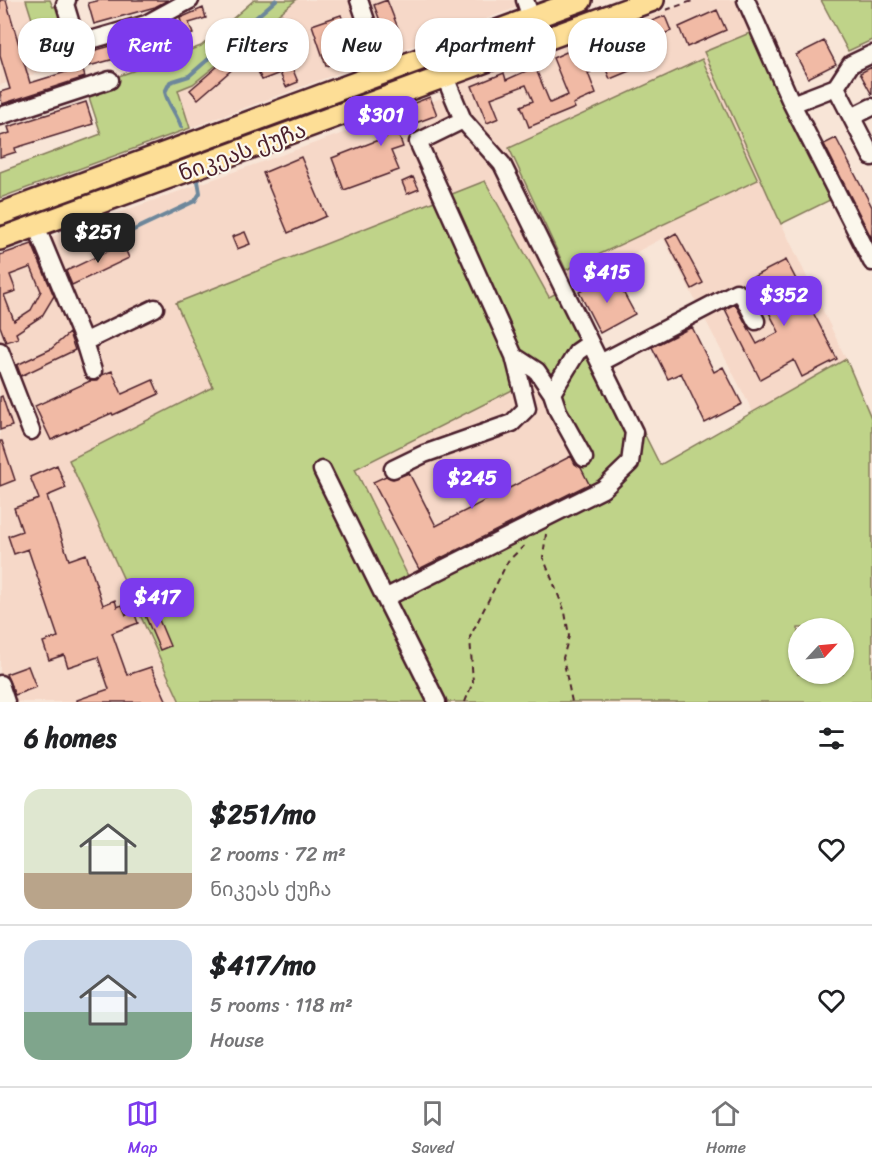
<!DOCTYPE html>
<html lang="en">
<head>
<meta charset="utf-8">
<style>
  :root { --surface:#fff; --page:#f6f6f6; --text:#202124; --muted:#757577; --line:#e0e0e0; --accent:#7c3aed }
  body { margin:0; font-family:Sriracha,"Noto Sans Georgian",sans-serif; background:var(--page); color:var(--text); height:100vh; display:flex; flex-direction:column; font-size:22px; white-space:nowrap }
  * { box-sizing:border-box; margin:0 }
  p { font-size:20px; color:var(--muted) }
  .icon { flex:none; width:33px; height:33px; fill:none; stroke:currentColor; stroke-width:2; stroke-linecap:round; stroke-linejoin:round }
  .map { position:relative; height:702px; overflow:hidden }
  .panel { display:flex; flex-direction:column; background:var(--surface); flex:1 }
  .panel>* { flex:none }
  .top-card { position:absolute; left:18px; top:18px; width:837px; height:54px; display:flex; gap:12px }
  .needle { width:39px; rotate:64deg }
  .fabs { position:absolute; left:788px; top:618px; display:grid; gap:12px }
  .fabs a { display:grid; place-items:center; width:66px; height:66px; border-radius:50%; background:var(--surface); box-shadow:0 2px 4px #0004; font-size:30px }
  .price { position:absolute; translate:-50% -51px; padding:0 14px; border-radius:12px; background:var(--accent); color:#fff; font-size:20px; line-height:39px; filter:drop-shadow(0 2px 3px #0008) }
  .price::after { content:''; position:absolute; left:50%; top:36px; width:18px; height:14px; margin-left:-9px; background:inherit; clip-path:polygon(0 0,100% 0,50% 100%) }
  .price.active { background:#222; color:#fff }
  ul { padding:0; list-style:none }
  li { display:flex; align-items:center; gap:18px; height:150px; padding:0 24px }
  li+li { border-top:2px solid var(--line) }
  li span { display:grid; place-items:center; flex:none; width:168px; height:120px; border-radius:18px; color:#555 }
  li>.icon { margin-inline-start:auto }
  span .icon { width:72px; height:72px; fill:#fffc; stroke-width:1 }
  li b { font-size:26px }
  h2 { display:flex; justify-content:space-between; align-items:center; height:72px; padding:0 24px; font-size:26px }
  .pill { padding:0 21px; border-radius:24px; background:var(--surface); box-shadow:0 2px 4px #0004; font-size:21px; line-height:54px }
  .pill.active { background:var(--accent); color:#fff }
  .tab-bar { display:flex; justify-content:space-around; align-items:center; height:84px; border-top:2px solid var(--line); background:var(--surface); font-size:16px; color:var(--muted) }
  .tab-bar a { display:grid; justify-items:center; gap:3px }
  .tab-bar .active { color:var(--accent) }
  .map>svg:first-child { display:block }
  .built { fill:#f6d8c8 }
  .green { fill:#bfd389; stroke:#84795a; stroke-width:1.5; fill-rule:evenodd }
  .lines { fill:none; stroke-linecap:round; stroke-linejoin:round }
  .stream { stroke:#6d879b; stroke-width:4 }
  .building { fill:#f1baa5; stroke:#4a1f2b; stroke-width:1.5; fill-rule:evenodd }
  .minor-casing { stroke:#4a1f2b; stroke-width:21 }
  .major-casing { stroke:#4a1f2b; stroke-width:26 }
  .path { stroke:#4a1f2b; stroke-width:2; stroke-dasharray:6 4.5; stroke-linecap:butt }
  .minor { stroke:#fbf7ec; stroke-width:16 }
  .major { stroke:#fdde96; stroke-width:21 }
  .labels { text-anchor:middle; stroke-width:4.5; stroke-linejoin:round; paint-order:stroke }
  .street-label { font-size:22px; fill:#4a1f2b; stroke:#fbf7ec }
</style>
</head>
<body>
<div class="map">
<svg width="872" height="702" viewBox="0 0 872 702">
  <rect width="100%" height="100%" fill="#f8e5d7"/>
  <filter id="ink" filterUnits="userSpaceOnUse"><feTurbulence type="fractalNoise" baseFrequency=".0167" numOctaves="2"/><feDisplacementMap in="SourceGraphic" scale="12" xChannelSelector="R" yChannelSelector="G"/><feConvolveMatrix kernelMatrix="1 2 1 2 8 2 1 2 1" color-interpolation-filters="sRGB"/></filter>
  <g filter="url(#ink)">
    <path class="built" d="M0,0H26L48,70L0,85Z
      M296,0H537L190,128L178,90L193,84Z
      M695,0H738L752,32L704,52L762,183L846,359L753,412L663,238L550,298L485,181L177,303L213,387L69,460L180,702H0V255L447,96L443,90Z
      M534,379L588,486L408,576L354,469Z"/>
    <path class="green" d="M26,0H50L53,7L65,4L82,59L48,70Z
      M254,0H296L193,84L178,90L190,128L0,198V172L101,134L86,88L201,46Z
      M821,0H872V40L848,51Z
      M752,32L830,200L781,224L704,52Z
      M702,59L758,180L566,270L509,148Z
      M485,181L549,297L570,286L660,465L846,359L872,420V702H180L69,460L213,387L176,303ZM534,379L588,486L408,576L355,469ZM798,628H843V674H798Z"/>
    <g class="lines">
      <path class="stream" d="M181,127C177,114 168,105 165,92L170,82L189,76L276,0
        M123,235L195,201L200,193L198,181"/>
    </g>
    <path class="building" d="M0,0H6L30,83L82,67L85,77L2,104L0,92L10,89L0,56Z
      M101,0H168L155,7L94,24L88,3Z
      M387,0L398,28L385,34L374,5Z
      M203,8L206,18L189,23L193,34L163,42L160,31L182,25L180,18Z
      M717,10L726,30L687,47L679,27Z
      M282,15L286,24L276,29L298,82L286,87L280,73L262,80L250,54L198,99L190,90L261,29L259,25Z
      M341,15L355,56L326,66L312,25Z
      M665,16L671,31L631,47L639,67L610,79L605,67L615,54L618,38L617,34Z
      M133,40L136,53L89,66L85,53Z
      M824,41L836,64L808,78L796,55Z
      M580,46L591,72L588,73L596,94L573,104L575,108L529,127L521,106L533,101L526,85L491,98L499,118L487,123L472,86L504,73L506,80L535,67L550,103L568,95L553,58Z
      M872,67V95L860,73Z
      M430,97L437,115L397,130L403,147L391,151L399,170L344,190L332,158L386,137L380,120L397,113L396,110Z
      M86,102L93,124L15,148L16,152L0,157V136L10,133L8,127Z
      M836,138L872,207V239L824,144Z
      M301,157L326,216L288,233L263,173Z
      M413,177L419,189L407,194L402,182Z
      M245,232L250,244L237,249L232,237Z
      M676,233L703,283L692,289L666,239Z
      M32,244L54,296L42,316L16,333L18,338L6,342L0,326V255ZM31,267L41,291L31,310L14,321L4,295L16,291L10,275Z
      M123,244L129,258L72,285L66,271Z
      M786,260L837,359L802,377L794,360L760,379L725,309L735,304L757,344L779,332L751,278Z
      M614,275L635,314L600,333L579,292Z
      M692,327L714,372L723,367L742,404L705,423L681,373L668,379L652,347Z
      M69,333L75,350L21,376L17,365L51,349Z
      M112,371L122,394L153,380L159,394L113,415L112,413L51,440L35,406L90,381H97L102,375Z
      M2,396L12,426L0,430V397Z
      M0,441H2L15,480L0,486Z
      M571,456L575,464L581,468L589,484L419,569L373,482L386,476L393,479L409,473L436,526Z
      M57,465L66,488L47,496L69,560L86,554L103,605L115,600L117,607L122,605L126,615L134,612L138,623L112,633L127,675L151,667L167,702H77V700L109,689L98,657L68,667L64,655L49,660L43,642L58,637L28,549L14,554L8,536L22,531L14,508L39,499L30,477Z
      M154,608L170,646L160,650L144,613Z
      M28,666L36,687L15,695L6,674Z"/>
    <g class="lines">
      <g class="minor-casing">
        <path id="minor" d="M67,0L65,4L77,44L146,24L190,0
          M359,0L383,71
          M525,0L531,18
          M746,0L792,104L872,262
          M836,87L851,64L872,54
          M792,104L836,87L872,157
          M0,116L110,80
          M852,117L872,107
          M463,120L418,142L514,356L537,371L552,393L558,411L584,458
          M36,226L84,342L93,371
          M84,342L155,308
          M0,351L31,431
          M600,363L736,292L743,296L756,321
          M552,393L577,352L590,343
          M393,469L424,454L512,423L527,408L514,356
          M322,470L385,598
          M0,684L6,702
          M437,702L385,598L603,489L630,463L634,432L502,164L463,120L445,77"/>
      </g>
      <g class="major-casing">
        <path id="major" d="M0,214L581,0
          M0,239L653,0"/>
      </g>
      <path class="path" d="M666,10L695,0
        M546,534L543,557L565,612L569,636L563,658L572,702
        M465,702L473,682L470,637L508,561L526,544"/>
      <use href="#minor" class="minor"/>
      <use href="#major" class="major"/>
    </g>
  </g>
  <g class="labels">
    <g class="street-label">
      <text transform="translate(242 151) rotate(-20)" y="8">ნიკეას ქუჩა</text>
    </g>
  </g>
</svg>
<div class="fabs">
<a><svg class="needle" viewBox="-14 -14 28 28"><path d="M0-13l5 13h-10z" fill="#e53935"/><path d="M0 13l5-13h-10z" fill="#757577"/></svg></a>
</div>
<b class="price" style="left:381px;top:147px">$301</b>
<b class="price active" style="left:98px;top:264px">$251</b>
<b class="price" style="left:607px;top:304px">$415</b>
<b class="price" style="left:784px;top:327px">$352</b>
<b class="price" style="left:472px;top:510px">$245</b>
<b class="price" style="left:157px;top:629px">$417</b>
<div class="top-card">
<a class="pill">Buy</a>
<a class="pill active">Rent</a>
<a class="pill">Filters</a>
<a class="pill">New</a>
<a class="pill">Apartment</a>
<a class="pill">House</a>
</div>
</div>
<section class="panel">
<h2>6 homes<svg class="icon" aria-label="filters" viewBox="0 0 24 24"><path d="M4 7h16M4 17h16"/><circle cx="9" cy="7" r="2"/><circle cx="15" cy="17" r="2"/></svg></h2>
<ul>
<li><span style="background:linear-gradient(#dfe7d0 70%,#b9a48a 0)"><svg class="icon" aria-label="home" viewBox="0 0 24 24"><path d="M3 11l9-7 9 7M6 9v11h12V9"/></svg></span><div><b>$251/mo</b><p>2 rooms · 72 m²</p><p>ნიკეას ქუჩა</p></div><svg class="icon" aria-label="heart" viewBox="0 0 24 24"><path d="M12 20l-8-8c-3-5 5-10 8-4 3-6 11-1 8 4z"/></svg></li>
<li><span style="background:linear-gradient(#c9d6e8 60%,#7fa58c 0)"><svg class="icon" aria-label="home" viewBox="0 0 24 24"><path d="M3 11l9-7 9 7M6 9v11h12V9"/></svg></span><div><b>$417/mo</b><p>5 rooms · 118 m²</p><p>House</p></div><svg class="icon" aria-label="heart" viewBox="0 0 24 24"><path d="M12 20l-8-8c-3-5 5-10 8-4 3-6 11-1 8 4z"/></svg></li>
</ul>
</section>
<nav class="tab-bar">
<a class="active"><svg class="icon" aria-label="map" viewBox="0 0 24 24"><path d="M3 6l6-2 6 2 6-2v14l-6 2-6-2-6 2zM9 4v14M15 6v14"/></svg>Map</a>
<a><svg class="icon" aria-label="saved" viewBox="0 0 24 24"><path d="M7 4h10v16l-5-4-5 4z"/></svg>Saved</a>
<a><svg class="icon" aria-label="home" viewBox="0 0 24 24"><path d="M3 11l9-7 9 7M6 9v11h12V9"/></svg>Home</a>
</nav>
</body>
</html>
